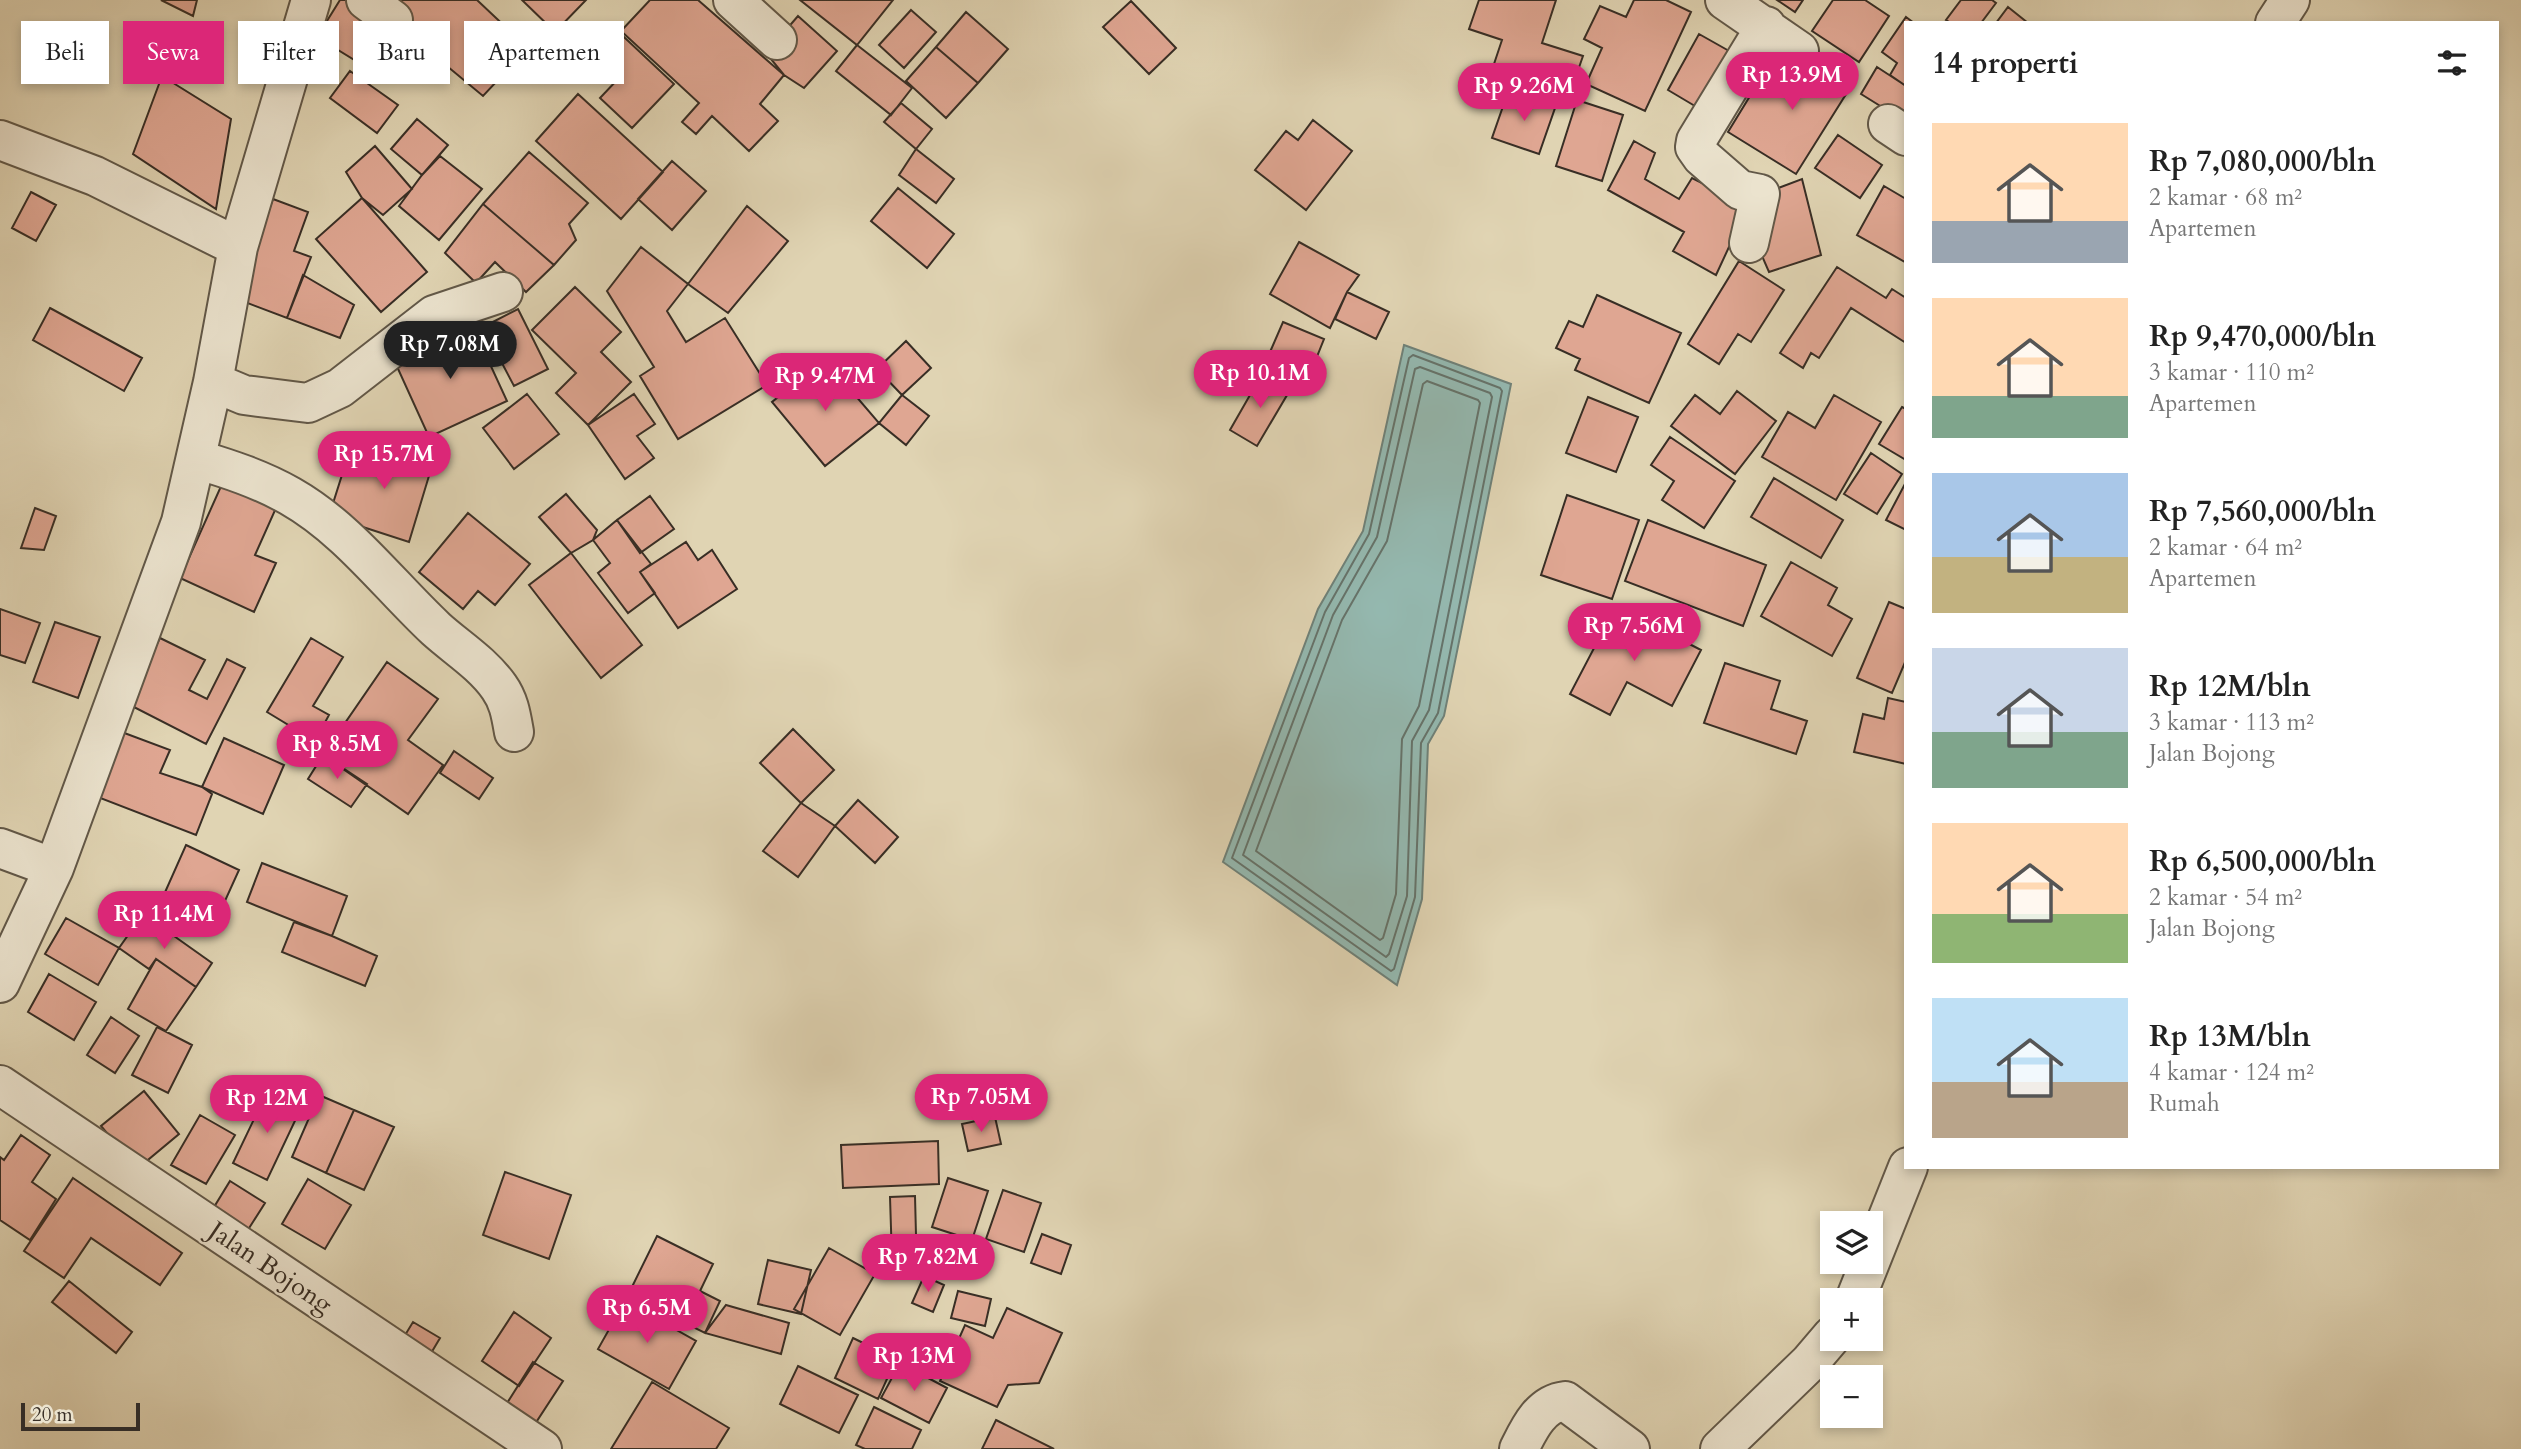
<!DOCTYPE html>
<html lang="id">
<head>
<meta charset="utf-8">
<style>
  :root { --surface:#fff; --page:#f6f6f6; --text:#222; --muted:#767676; --accent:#db2777 }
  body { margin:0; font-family:Cardo,serif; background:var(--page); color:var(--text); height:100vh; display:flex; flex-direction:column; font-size:26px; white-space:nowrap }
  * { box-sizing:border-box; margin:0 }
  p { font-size:23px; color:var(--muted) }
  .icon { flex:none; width:38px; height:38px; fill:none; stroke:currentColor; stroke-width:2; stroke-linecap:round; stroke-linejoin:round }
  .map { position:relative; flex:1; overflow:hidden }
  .side { position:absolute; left:1904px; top:21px; width:595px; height:1148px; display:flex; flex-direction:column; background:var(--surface); border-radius:0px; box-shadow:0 4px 10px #0003 }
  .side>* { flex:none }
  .banner { position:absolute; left:21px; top:21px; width:665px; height:63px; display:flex; gap:14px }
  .tools { position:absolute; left:1820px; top:1211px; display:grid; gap:14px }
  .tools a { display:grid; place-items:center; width:63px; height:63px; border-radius:0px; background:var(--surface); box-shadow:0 4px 10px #0003; font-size:35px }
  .scale { position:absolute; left:21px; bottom:18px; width:119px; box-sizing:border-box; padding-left:7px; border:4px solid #382e25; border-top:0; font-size:19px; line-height:24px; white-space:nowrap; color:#382e25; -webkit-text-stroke:5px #ebe3ce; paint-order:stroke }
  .price { position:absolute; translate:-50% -60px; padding:0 16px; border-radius:24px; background:var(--accent); color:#fff; font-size:23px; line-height:46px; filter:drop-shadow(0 2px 4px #0008) }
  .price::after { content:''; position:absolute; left:50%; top:42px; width:21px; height:16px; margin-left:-10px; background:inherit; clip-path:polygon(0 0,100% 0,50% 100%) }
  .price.current { background:#222; color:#fff }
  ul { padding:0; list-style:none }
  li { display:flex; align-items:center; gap:21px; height:175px; padding:0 28px }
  li span { display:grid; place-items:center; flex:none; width:196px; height:140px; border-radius:0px; color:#555 }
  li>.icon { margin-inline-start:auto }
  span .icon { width:84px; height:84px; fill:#fffc; stroke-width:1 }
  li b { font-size:30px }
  h2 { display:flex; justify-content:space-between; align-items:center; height:84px; padding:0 28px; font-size:30px }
  .tag { padding:0 24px; border-radius:0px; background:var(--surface); box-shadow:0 4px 10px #0003; font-size:24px; line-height:63px }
  .tag.current { background:var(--accent); color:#fff }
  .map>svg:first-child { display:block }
  .water { fill:#94b8af; stroke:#6f8178; stroke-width:2 }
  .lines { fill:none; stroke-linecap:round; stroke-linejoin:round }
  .shore { stroke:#66736a; stroke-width:2 }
  .building { fill:#dfa692; stroke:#382e25; stroke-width:2 }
  .minor-casing { stroke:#625848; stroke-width:42 }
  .minor { stroke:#ebe3ce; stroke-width:38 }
  .labels { text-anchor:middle; stroke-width:5; stroke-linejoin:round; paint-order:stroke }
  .street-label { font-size:26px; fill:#382e25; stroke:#ebe3ce }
</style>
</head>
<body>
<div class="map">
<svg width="2521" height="1449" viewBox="0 0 2521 1449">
  <rect width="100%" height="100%" fill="#e0d4b3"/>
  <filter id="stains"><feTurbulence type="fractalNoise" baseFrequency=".00286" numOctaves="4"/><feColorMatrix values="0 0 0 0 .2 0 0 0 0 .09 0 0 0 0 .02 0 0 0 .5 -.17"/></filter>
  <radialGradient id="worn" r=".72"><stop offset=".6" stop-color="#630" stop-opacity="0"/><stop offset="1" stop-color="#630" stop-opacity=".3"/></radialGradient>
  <path class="water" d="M1404,345L1511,384L1444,716L1428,744L1422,899L1397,985L1223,862L1318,609L1363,531Z"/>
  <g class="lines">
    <path class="shore" d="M1413,355L1500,388L1502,391L1438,713L1421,743L1415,897L1394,969L1391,971L1232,858L1325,612L1369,534L1409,358Z
      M1420,367L1490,393L1492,397L1429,710L1412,741L1407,896L1389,954L1386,957L1243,855L1333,615L1377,537L1415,369Z
      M1427,381L1478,400L1480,403L1419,706L1402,739L1396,894L1383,938L1380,940L1256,851L1342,620L1387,541L1423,384Z"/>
  </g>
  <path class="building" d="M161,0H197L193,16Z
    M340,0H350L412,37L387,80L317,37Z
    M379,0H477L528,48L483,96L412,37Z
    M522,0H586L555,32Z
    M650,0H698L784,75L760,104L778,121L749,151L712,116L696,134L682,122L699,103L621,31Z
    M800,0H893L857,45Z
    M1479,0H1556L1542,43L1583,56L1569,96L1492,70L1502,40L1469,29Z
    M1634,0H1666L1691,12L1645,111L1586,84L1602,48L1584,39L1600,6L1626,17Z
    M1777,0H1803L1795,12Z
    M1833,0H1865L1889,16L1859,62L1812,31Z
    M1961,0H1992L1996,3L1981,23H1951L1946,20Z
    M1131,1L1176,48L1149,74L1103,27Z
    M2008,7L2028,23H1996Z
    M911,10L936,32L904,68L879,45Z
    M966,12L1008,49L978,83L936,47Z
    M798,16L837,51L804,88L784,75L766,53Z
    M1906,17L1914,23H1906V86L1890,75L1897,63L1882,52Z
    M609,23L674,84L632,128L600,98L618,79L585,48Z
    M1699,34L1738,56L1705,112L1668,90Z
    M857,45L912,88L891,115L836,71Z
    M936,47L978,83L946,118L906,81Z
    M1799,51L1853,83L1796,174L1728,132L1758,83L1774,93Z
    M1877,67L1906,86V122L1861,94Z
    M350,71L398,105L377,133L330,98Z
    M162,76L231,119L216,209L133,154Z
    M1508,92L1555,108L1539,154L1492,138Z
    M578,94L663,172L621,219L536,141Z
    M1577,100L1623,115L1602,181L1556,166Z
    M901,103L932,129L916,149L884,122Z
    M417,119L448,145L422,175L391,149Z
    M1313,120L1352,151L1306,210L1255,170L1286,131L1298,140Z
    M1838,135L1882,165L1860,198L1815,168Z
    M1634,141L1655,153L1645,179L1679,199L1692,178L1748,206L1716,275L1673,251L1684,232L1608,190Z
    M375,146L412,189L383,215L362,198L346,172Z
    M916,149L954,179L936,203L899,175Z
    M529,152L588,203L569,224L576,240L554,265L483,204Z
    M440,156L482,189L439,240L399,206L422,175Z
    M672,161L706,191L672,230L638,199Z
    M1802,179L1821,255L1769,272L1739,203Z
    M1884,186L1906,199L1905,262L1857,235Z
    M898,188L954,234L927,268L871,221Z
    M31,192L56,205L36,241L12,228Z
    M362,198L427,272L381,312L316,239Z
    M273,199L308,212L294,251L311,257L287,318L237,299Z
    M483,204L554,265L526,292L495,262L476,283L445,253Z
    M747,206L788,241L728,313L688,284Z
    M1299,242L1359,275L1347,292L1330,328L1270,294Z
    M641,247L688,284L667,311L686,342L725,318L767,385L678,439L640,376L654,367L607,291Z
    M1739,261L1784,290L1751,342L1738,334L1719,364L1688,344Z
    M1837,267L1886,298L1892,289L1906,298V343L1851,308L1819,358L1811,353L1803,368L1780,353Z
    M303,275L354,305L340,338L287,318Z
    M575,287L621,332L601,352L631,382L588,425L556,393L576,373L532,330Z
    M1347,292L1389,312L1376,339L1335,319Z
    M1597,295L1681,333L1649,403L1575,370L1580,359L1556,348L1569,321L1583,327Z
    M50,308L142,358L124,391L33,340Z
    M518,309L548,369L514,386L483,327Z
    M1283,322L1324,339L1312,369L1270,352Z
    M472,325L507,401L429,437L394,360Z
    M906,341L931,368L902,395L877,369Z
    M825,360L879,423L825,466L772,402Z
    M1262,374L1290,390L1257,446L1230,430Z
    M1737,391L1776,421L1735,474L1671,426L1695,395L1720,414Z
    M527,394L559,434L514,469L483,428Z
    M634,394L655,424L637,436L654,458L625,479L588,425Z
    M902,395L929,416L906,445L879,423Z
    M1834,395L1881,422L1836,500L1762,457L1788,412L1815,428Z
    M1588,397L1638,417L1616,472L1566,453Z
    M1902,407L1906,409V460L1879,444Z
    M1670,437L1735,481L1704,528L1662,500L1674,481L1651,465Z
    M385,440L435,456L409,542L329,516L348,456L377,465Z
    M1871,453L1902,474L1877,514L1844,494Z
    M1774,478L1843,520L1821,558L1751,517Z
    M1906,482V530L1886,520Z
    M222,484L276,508L255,555L276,563L254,612L180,578Z
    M566,494L597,530L593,540L571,553L539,517Z
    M1567,495L1639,520L1612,599L1541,575Z
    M650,496L674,529L640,553L617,520Z
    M35,508L56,516L44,550L21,548Z
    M468,513L530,564L495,605L478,591L463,609L419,572Z
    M617,520L651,564L640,572L655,593L628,613L598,573L610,563L593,540Z
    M1648,520L1766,565L1743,626L1625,581Z
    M686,542L698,560L712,550L737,589L678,628L640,572Z
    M571,553L642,645L601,678L529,585Z
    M1791,562L1837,588L1828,605L1852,619L1832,656L1761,616Z
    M1889,602L1906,609V660L1892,693L1857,678Z
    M1616,606L1701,650L1672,706L1627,682L1610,715L1570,694Z
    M0,609L40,623L25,663L0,655Z
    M55,622L100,637L78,698L33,682Z
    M160,638L205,660L189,690L207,699L227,659L245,668L206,744L126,703Z
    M311,638L343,657L313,706L329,715L315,741L267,712Z
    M387,662L438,699L408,740L443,765L408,814L323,755Z
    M1725,663L1780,681L1771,709L1807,721L1796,754L1704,723Z
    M1888,698L1906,702V764L1854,752L1863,714L1884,719Z
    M793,729L834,770L801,803L760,763Z
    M119,731L170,750L160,773L202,787L212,794L196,835L95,796Z
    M224,738L284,765L263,814L202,787Z
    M454,751L493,778L479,799L440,773Z
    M323,755L367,784L351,807L308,779Z
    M858,800L898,837L875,863L835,826Z
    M801,803L835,826L798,877L763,851Z
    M186,845L239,870L215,923L162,899Z
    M262,863L347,896L332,936L247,902Z
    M143,914L212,963L196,987L156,959L149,969L119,948Z
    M66,918L119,948L98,985L45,954Z
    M294,922L332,936L377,956L365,986L282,952Z
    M156,959L196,987L166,1031L128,1009Z
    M49,974L96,1002L74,1040L28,1012Z
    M111,1017L139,1036L115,1073L87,1055Z
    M157,1027L192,1045L168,1093L132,1075Z
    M268,1090L302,1106L267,1180L233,1163Z
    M144,1091L179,1134L137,1169L101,1126Z
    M319,1095L354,1110L326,1173L292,1157Z
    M354,1110L394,1127L364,1190L326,1173Z
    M200,1115L235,1135L206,1184L171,1165Z
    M995,1117L1001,1144L968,1151L962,1124Z
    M21,1135L50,1155L32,1182L56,1199L30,1240L0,1220V1157L4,1160Z
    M938,1141L939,1184L843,1188L841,1145Z
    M505,1172L571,1195L549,1259L483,1235Z
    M73,1178L182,1253L160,1285L91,1238L64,1278L24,1251Z
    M948,1178L988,1191L972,1240L932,1227Z
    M308,1179L351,1205L325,1249L282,1224Z
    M230,1181L265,1203L246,1233L211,1212Z
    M1003,1190L1041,1203L1024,1252L986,1239Z
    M915,1196L916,1235H947V1259L892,1260L890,1197Z
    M1042,1234L1071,1245L1061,1274L1031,1263Z
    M657,1236L713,1264L700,1291L720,1301L705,1333L628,1295Z
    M829,1248L875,1274L840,1335L794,1309Z
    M768,1260L811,1270L801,1314L758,1304Z
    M924,1276L944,1285L933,1312L912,1303Z
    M69,1281L132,1332L116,1353L52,1302Z
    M958,1291L991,1299L985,1326L951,1318Z
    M625,1301L696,1341L669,1389L598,1349Z
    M726,1305L789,1323L781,1354L705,1333Z
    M1007,1308L1062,1333L1039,1383L1008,1385L997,1407L940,1381L965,1325L993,1338Z
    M514,1312L551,1338L519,1386L482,1361Z
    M413,1322L440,1338L427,1360L399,1345Z
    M853,1338L896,1359L878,1399L835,1378Z
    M533,1362L563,1381L533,1427L504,1408Z
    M900,1363L947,1388L929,1423L881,1398Z
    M798,1366L858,1395L839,1433L780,1404Z
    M652,1382L729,1428L716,1449H611Z
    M874,1407L921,1430L912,1449H865L856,1445Z
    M996,1420L1054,1449H982Z"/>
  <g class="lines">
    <g class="minor-casing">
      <path id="minor" d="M366,0L393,20
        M733,0L777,40
        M1725,0L1799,51
        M2275,23L2290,0
        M1888,124L1906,136
        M0,140L95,176L238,247
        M1749,243L1760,194L1740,190L1702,157L1695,147L1696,141L1766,26
        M213,382L244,395L308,403L340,388L434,315L503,292
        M196,459C229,469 260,479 290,496C348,529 388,584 436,629C457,648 482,663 499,687C509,701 511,715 514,732
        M0,848L54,868
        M0,983L54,868L181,522L213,382L238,247L311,0
        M0,1085L542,1449
        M1855,1300L1908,1167
        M1519,1449C1529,1429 1540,1404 1565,1401L1630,1449
        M1720,1449L1809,1363L1832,1336"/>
    </g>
    <use href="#minor" class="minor"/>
  </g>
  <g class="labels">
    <g class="street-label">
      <text transform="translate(271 1267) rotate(34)" y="9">Jalan Bojong</text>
    </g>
  </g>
  <rect width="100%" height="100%" filter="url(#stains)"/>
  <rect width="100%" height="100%" fill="url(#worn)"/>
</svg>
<div class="tools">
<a><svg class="icon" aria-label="layers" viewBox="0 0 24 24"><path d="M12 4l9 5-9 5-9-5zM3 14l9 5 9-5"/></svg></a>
<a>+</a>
<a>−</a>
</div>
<div class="scale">20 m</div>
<b class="price" style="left:1792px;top:112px">Rp 13.9M</b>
<b class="price" style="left:1524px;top:123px">Rp 9.26M</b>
<b class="price current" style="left:450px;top:381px">Rp 7.08M</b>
<b class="price" style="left:1260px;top:410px">Rp 10.1M</b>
<b class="price" style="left:825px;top:413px">Rp 9.47M</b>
<b class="price" style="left:384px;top:491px">Rp 15.7M</b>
<b class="price" style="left:1634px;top:663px">Rp 7.56M</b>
<b class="price" style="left:337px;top:781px">Rp 8.5M</b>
<b class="price" style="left:164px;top:951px">Rp 11.4M</b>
<b class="price" style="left:981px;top:1134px">Rp 7.05M</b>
<b class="price" style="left:267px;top:1135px">Rp 12M</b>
<b class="price" style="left:928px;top:1294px">Rp 7.82M</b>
<b class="price" style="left:647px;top:1345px">Rp 6.5M</b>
<b class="price" style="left:914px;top:1393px">Rp 13M</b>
<div class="banner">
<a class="tag">Beli</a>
<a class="tag current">Sewa</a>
<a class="tag">Filter</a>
<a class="tag">Baru</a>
<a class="tag">Apartemen</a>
</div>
<section class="side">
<h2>14 properti<svg class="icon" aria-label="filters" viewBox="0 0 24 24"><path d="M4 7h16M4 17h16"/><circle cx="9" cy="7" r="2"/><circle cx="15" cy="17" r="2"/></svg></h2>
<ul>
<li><span style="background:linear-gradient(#ffd9b3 70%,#9aa5b1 0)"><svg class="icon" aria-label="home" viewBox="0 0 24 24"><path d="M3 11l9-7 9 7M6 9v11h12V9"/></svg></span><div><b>Rp 7,080,000/bln</b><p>2 kamar · 68 m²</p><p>Apartemen</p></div></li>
<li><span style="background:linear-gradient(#ffd9b3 70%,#7fa58c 0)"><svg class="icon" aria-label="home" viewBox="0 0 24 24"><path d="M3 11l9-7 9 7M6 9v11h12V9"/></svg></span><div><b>Rp 9,470,000/bln</b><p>3 kamar · 110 m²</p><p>Apartemen</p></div></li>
<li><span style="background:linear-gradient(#a9c7e8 60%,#c2b280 0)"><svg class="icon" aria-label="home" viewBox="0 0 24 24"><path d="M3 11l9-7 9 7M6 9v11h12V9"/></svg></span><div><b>Rp 7,560,000/bln</b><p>2 kamar · 64 m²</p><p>Apartemen</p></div></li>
<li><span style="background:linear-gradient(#c9d6e8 60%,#7fa58c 0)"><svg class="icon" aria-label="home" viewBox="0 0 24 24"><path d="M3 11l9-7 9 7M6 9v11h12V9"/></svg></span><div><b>Rp 12M/bln</b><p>3 kamar · 113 m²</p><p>Jalan Bojong</p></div></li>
<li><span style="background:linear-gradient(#ffd9b3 65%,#8fb573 0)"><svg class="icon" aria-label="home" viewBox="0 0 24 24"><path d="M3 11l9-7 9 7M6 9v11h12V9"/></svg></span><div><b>Rp 6,500,000/bln</b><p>2 kamar · 54 m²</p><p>Jalan Bojong</p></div></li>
<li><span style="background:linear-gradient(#bfe0f5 60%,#b9a48a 0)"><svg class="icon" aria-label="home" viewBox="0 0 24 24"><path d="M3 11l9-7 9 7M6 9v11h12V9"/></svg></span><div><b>Rp 13M/bln</b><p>4 kamar · 124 m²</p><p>Rumah</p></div></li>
</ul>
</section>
</div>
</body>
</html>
